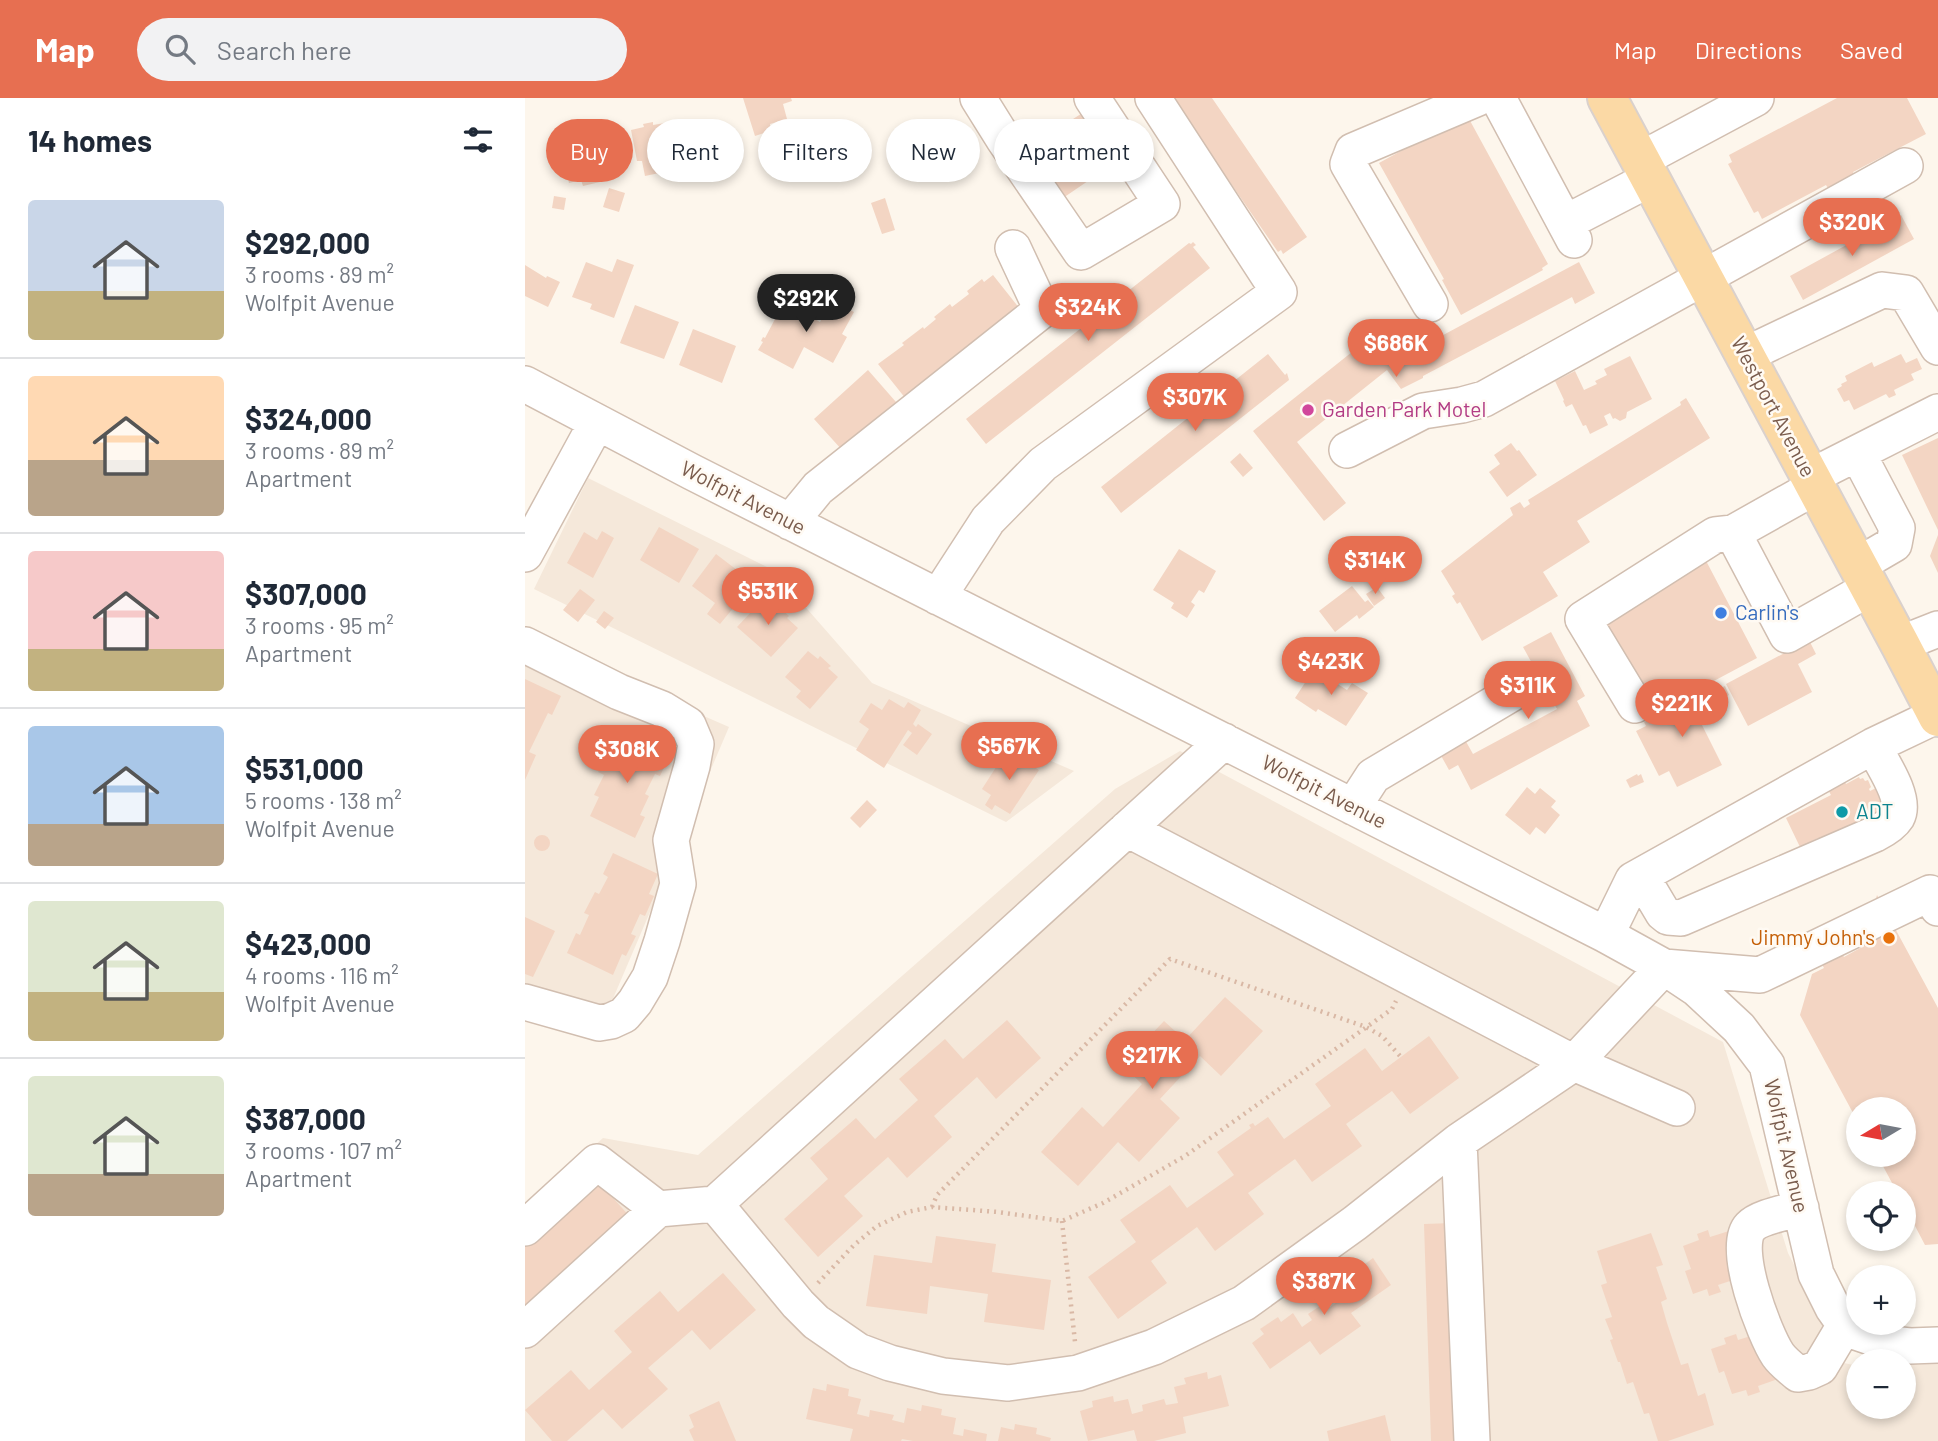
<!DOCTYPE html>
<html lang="en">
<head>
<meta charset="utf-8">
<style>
  :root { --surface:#fff; --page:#f2f2f3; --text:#1f2937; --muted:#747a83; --line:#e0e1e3; --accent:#e76f51 }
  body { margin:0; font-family:Barlow,sans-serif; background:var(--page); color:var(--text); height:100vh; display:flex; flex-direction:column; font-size:26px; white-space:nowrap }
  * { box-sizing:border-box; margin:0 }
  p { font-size:23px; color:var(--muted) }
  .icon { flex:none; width:38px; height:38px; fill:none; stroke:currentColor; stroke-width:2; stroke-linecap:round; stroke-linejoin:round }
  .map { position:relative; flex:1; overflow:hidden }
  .drawer { display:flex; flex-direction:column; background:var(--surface); width:525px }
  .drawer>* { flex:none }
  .guide { position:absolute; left:21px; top:21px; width:665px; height:63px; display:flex; gap:14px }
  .needle { width:46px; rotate:260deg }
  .controls { position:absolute; left:1321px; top:999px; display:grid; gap:14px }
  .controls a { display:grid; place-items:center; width:70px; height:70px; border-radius:50%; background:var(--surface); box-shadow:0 4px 10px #0003; font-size:35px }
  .price { position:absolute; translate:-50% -60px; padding:0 16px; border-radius:24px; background:var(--accent); color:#fff; font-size:23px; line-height:46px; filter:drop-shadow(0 2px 4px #0008) }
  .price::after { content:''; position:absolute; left:50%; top:42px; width:21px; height:16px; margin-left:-10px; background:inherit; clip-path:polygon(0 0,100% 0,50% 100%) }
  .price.current { background:#222; color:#fff }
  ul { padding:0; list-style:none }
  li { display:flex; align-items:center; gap:21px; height:175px; padding:0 28px }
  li+li { border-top:2px solid var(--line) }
  li span { display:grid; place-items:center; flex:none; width:196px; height:140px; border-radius:7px; color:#555 }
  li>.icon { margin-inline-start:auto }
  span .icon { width:84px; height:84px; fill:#fffc; stroke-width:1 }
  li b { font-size:30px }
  h2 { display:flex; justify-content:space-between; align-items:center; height:84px; padding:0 28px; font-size:30px }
  .pill { padding:0 24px; border-radius:32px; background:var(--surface); box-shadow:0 4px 10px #0003; font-size:24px; line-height:63px }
  .pill.current { background:var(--accent); color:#fff }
  header { display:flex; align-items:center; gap:42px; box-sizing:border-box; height:98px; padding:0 35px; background:var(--accent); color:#fff }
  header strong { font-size:33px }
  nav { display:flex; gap:38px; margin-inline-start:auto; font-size:24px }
  .search { width:490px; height:63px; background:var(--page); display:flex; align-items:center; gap:18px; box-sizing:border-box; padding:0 24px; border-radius:38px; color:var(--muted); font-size:26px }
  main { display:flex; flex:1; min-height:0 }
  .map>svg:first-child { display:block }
  .residential { fill:#f5e8da }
  .building { fill:#f3d5c3 }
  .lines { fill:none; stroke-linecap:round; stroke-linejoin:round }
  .minor-casing { stroke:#d1beb0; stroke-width:38 }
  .major-casing { stroke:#dad1cd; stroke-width:42 }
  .path { stroke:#d9b8a5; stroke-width:4.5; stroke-dasharray:2 5; stroke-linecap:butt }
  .minor { stroke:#fff; stroke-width:35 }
  .major { stroke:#fbd9a5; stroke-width:38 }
  .hotel-dot { fill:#d1479c; stroke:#fffaf3; stroke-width:2.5 }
  .shop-dot { fill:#3f7fe0; stroke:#fffaf3; stroke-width:2.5 }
  .culture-dot { fill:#0f9aa8; stroke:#fffaf3; stroke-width:2.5 }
  .food-dot { fill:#e8710a; stroke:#fffaf3; stroke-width:2.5 }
  .labels { text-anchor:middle; stroke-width:5; stroke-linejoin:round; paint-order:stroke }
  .street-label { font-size:21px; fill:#7a5c4d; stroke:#fffaf3 }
  .hotel-label { font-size:21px; fill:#b23c85; stroke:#fffaf3; text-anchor:start }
  .shop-label { font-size:21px; fill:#366cbe; stroke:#fffaf3; text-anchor:start }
  .culture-label { font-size:21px; fill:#0d838f; stroke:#fffaf3; text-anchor:start }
  .food-label { font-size:21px; fill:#c56008; stroke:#fffaf3; text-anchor:end }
</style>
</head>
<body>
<header>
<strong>Map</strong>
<div class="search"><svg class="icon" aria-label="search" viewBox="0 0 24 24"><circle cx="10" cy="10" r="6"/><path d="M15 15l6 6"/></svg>Search here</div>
<nav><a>Map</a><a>Directions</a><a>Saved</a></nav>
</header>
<main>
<section class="drawer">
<h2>14 homes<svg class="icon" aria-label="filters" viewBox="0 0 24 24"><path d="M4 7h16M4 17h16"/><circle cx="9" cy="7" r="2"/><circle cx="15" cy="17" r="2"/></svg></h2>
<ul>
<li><span style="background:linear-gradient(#c9d6e8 65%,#c2b280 0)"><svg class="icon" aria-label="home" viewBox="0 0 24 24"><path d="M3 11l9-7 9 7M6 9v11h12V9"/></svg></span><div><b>$292,000</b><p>3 rooms · 89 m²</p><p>Wolfpit Avenue</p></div></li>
<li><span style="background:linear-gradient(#ffd9b3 60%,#b9a48a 0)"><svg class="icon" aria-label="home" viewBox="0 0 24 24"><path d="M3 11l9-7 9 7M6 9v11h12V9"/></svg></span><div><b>$324,000</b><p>3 rooms · 89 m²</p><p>Apartment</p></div></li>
<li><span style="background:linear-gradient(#f6c9c9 70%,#c2b280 0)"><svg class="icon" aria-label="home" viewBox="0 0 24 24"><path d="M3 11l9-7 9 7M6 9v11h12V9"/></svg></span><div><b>$307,000</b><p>3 rooms · 95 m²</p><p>Apartment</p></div></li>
<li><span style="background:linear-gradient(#a9c7e8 70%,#b9a48a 0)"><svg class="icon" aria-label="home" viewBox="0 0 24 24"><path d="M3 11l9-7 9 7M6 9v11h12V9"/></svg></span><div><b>$531,000</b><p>5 rooms · 138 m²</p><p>Wolfpit Avenue</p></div></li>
<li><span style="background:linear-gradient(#dfe7d0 65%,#c2b280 0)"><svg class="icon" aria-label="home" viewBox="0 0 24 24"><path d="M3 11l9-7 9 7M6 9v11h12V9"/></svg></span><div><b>$423,000</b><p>4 rooms · 116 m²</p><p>Wolfpit Avenue</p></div></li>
<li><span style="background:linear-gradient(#dfe7d0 70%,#b9a48a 0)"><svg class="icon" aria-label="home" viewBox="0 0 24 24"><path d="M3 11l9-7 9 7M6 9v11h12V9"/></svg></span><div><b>$387,000</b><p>3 rooms · 107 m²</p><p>Apartment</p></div></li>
</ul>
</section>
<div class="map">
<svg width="1413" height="1343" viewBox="0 0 1413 1343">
  <rect width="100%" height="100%" fill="#fdf6ec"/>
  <path class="residential" d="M63,380L248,472L347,585L549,673L481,724L9,491Z
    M0,540L204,629L78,924L0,890Z
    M655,653L1198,944L1263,1155L1319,1265L1333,1268L1334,1309H1379V1267L1413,1266V1343H0V1110L78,1040L173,1057L590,691Z"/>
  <path class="building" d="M218,0H266L267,3L258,6L262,21L245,26L247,39L241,41L239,35L230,38Z
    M647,0H687L782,139L758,156L756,152L753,154Z
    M1312,0H1382L1401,36L1328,74L1330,78L1304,92L1301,87L1237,121L1233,113L1229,115L1203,66L1207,64L1204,57Z
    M559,14L593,63L568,80L567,78L562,81L563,83L538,100L504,52L516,44L520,50L523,48L518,42L529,34L535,42L540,39L534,30L545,23L549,29L552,27L548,21Z
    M943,19L1023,166L1017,170L1018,172L936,217L917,182L919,181L854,65L936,20Z
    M128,24V27L140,25L142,36L155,34L159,54L141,57L144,73L120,78L117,63H112L106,32L119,29L118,26Z
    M64,33L66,42H68L78,76L73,77L75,84L58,88L56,82L44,85L35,40Z
    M170,36L195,41L190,65L166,61Z
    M84,90L100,95L94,114L78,109Z
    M29,98L41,100L39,112L27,110Z
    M360,100L370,132L357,136L346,105Z
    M1376,117L1389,141L1278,202L1265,178Z
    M668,144L671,147L668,149L685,170L461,346L441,321L664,145L666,146Z
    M92,161L109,167L89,220L65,211L67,206L47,199L61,164L87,174Z
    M1054,164L1070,195L1050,206L1047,199L898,278V280L876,291L862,272L772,344L821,405L799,423L728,333L847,238L868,264Z
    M0,167L21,180L22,178L35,184L23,209L0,198Z
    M468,177L495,211L381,301L353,266L379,247L377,245L398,229L399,231L411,221L409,219L425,206L427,209L444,196L442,193L457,181L459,184Z
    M307,203L329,214L317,236L322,239L308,265L279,249L268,271L233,252L238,244L236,243L238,239L240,240L259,204L295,224Z
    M110,207L154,224L139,261L95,245Z
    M168,231L211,248L197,285L154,267Z
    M743,256L760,277L762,275L764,282L596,415L576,389Z
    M1376,256L1381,265L1392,260L1397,271L1386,276L1389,282L1369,292L1371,297L1364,300L1361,296L1329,312L1324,302L1319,304L1312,291L1317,288L1316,286L1322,283L1320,278L1347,264L1349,269Z
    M1105,258L1127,301L1104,313L1102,314L1101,320L1095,323L1090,320L1088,321L1085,315L1079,318L1083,327L1065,336L1061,327L1058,328L1047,306L1041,309L1038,303L1039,302L1030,283L1050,273L1059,292L1072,286L1070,283L1082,277L1079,271Z
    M343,272L371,304L365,309L367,312L317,352L289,321Z
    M1161,300L1185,340L1052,423L1065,444L1018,474L1033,498L957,543L935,504L932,506L927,498L930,496L916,473L988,417L985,410L995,404L999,410L1005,406L1003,402L1156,307L1155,304Z
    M1413,340V432L1377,357Z
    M986,345L992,353L994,352L1012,377L982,399L964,374L975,366L969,357Z
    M715,355L728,370L718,379L705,364Z
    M134,429L174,451L154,485L115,462Z
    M77,433L89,440L68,480L42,465L59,434L72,442Z
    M1413,437V475L1405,458Z
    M654,451L691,473L679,495L674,492L666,504L670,507L662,520L646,510L649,505L628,492Z
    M191,456L229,485L195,526L182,516L190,505L167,488Z
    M1178,457L1232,560L1125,617L1075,521Z
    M827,488L840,504L843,502L849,509L834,521L832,517L810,534L794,513Z
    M852,489L860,500L849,508L841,496Z
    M55,491L70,502L53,524L38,512Z
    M241,498L264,518L262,520L273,530L246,559L212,529Z
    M79,513L89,520L80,531L71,524Z
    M1026,534L1060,598L1052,603L1065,628L946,692L933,667L924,672L914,654L939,640L948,656L1032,611L998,549Z
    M1284,542L1291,556L1273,566L1287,594L1223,628L1201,586Z
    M283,553L293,561L295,558L306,568L303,570L313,579L285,611L271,599L276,593L260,579Z
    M789,571L822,592L827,585L843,595L821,628L793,611L791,614L770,600Z
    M0,581L36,598L27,617L23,615L4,654L11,657L0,682Z
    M1191,588L1193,591L1200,588L1204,597L1171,615L1197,667L1152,689L1144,673L1134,678L1111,633L1121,628L1119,624Z
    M364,601L379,610L383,604L396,612L388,626L391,629L393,626L407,636L392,657L378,647L387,635L383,632L359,670L331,652L344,631L334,624L346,605L357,612Z
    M98,637L144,659L135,678L130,676L120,696L124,698L115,717L120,719L110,740L65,718L74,699L69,697L79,677L73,674L83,654L89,656Z
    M482,652L514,672L485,716L470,707L467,712L460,707L466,697L457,691Z
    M1112,676L1113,678L1116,676L1119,684L1105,690L1101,682Z
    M1334,679L1335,681L1338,680L1340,683L1343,682L1346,689L1344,691L1345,693L1353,689L1360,703L1352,707L1354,710L1357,709L1360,716L1299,751L1293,740L1275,749L1261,720L1306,697L1302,690L1319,681L1321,686Z
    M1002,689L1010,696L1015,690L1031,703L1026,709L1035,717L1020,736L1011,729L1005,737L980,717Z
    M342,702L352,712L335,730L325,720Z
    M9 745a8 8 0 1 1 16 0a8 8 0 1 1-16 0Z
    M88,755L133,776L124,796L129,798L120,818L115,816L106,836L111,838L101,858L97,856L88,877L42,855L51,835L55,837L64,817L59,815L70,794L74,796L83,779L78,776Z
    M1352,797L1413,910V1146L1400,1147L1379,1107V1096H1373L1352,1057H1379V1012H1334V1026L1275,917L1287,876L1299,870L1284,842L1304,831L1319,859L1337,849Z
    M0,819L30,833L8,879L0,876Z
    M700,899L738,933L696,978L675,958L635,1001L655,1020L614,1064L593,1044L553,1088L516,1054L557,1009L578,1029L617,986L597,967L639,923L660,942Z
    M482,922L516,960L471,1001L452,979L409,1018L427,1039L382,1080L363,1059L319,1098L338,1118L293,1159L259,1121L303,1081L285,1060L331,1020L350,1041L393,1002L374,981L420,941L438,961Z
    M904,938L934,980L885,1016L867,993L821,1026L837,1048L787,1084L770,1061L723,1095L739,1116L690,1153L672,1129L626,1163L642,1185L593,1221L563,1179L611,1144L595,1122L645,1087L662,1110L709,1077L692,1054L726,1030L724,1027L728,1025L730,1028L743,1019L759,1041L806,1008L790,986L840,950L857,973Z
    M70,1080L107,1121L0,1216V1143Z
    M927,1125L933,1343H906L899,1126Z
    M1183,1132L1185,1139L1204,1133L1212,1156L1214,1180L1193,1187L1196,1194L1184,1198L1182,1191L1168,1196L1160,1173L1166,1171L1158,1148L1174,1142L1172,1136Z
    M1126,1135L1138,1167L1131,1169L1142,1201L1136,1204L1142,1225L1156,1267L1163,1265L1173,1298L1180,1295L1189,1327L1143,1343H1133L1124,1315L1119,1316L1108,1284L1102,1286L1095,1264H1093L1085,1242L1088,1241L1080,1221L1087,1219L1076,1187L1082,1185L1072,1153Z
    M411,1138L471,1146L467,1174L526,1182L519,1232L459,1224L463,1196L405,1188L402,1216L341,1208L349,1157L407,1165Z
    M848,1160L866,1187L826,1215L836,1228L795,1257L785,1243L745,1271L727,1245L739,1236L735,1231L753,1219L756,1224L768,1215L777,1229L787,1222L783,1216L801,1204L805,1209L815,1202L806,1189L818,1181L815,1176L833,1164L836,1169Z
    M198,1175L231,1212L185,1252L167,1232L123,1270L143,1291L97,1331L78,1311L42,1343H27L0,1312L46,1272L64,1292L107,1254L89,1233L135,1193L153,1214Z
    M1211,1236L1213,1242L1232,1236L1253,1281L1233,1288L1235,1294L1223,1298L1221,1292L1207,1296L1199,1273L1194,1275L1186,1251L1201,1246L1199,1240Z
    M682,1274L683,1281L696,1277L704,1308L658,1319L661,1335L629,1343H612L609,1332L563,1343L555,1313L568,1309L567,1303L588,1298L589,1304L603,1301L607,1316L618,1313L617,1307L639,1301L641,1307L653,1305L649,1289L661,1286L659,1280Z
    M302,1286L324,1291L323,1298L336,1301L332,1316L344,1319L345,1312L369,1317L367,1322L379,1325L382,1310L396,1313L397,1307L417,1311L416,1317L431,1320L428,1336L438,1338L439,1331L462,1336L461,1343H388L377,1341L376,1343H325L328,1331L281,1321L288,1290L301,1293Z
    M194,1303L211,1343H169L164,1332L169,1329L164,1317Z
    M860,1317L866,1343H804L802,1333Z
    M490,1326L512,1330L511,1336L526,1340L525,1343H473L476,1329L489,1332Z"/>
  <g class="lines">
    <g class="minor-casing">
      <path id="minor" d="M453,0L478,40L556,154L637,106L567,0
        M973,0L1049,142
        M1115,62L1231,0
        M1040,125L1125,81
        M905,206L823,66L828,53L953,0
        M1220,257L1357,192L1381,195L1413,249
        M0,286L167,374L1081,837L1139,869L1172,891L1214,930L1242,967L1291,1176L1308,1210L1320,1227L1331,1234L1366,1246L1385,1248L1413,1247
        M822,352L898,313L937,307L959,301L1380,68
        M1285,379L1413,314
        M1290,389L1208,435L1262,537L1345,490
        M265,424L293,390L517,212L488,150
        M0,456L72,324
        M1333,467L1369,446L1372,430L1333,356
        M413,499L463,422L518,366L754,194L628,0
        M1375,546L1413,531
        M0,547L94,594L137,611L163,627L171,646L167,668L146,742L153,786L137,843L125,879L110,904L99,917L86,923L74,925L0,904
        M1110,607L1058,521L1190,437L1208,435
        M828,709L848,678L994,591
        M602,731L1049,965L1152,1010
        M1116,778L1138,815L1143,819L1156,820L1350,736C1358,732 1367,727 1372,719C1382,701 1357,665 1348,648
        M1081,837L1108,782L1348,648L1413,617
        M934,1043L947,1343
        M190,1106L273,1206L291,1224L333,1253L365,1265L418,1278L483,1285L553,1275L629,1249L719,1205L830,1125L934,1043L1049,965L1139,869L1235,877L1405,795L1413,810
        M1276,1110C1263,1114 1234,1119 1225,1129C1206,1149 1239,1236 1253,1257C1258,1264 1266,1270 1273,1276L1284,1274L1295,1269L1320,1227
        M0,1130L72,1064L133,1111
        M0,1232L133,1111L190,1106L699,643"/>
    </g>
    <g class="major-casing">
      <path id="major" d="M1082,0L1375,546L1413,619"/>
    </g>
    <path class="path" d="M407,1109L412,1097L645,861L841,929L857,938L876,959
      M537,1123L550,1244
      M293,1185L329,1147L352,1128L382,1114L407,1109L473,1114L537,1123L578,1105L660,1058L867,911L871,903"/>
    <use href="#minor" class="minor"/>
    <use href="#major" class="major"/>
  </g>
  <circle class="hotel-dot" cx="783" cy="312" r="7"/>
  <circle class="shop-dot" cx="1196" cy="515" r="7"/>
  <circle class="culture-dot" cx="1317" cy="714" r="7"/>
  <circle class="food-dot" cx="1364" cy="840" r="7"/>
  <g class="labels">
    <g class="street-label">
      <text transform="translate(1248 309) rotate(62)" y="7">Westport Avenue</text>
      <text transform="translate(218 400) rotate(27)" y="7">Wolfpit Avenue</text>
      <text transform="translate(799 694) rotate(27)" y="7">Wolfpit Avenue</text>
      <text transform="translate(1261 1048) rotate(77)" y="7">Wolfpit Avenue</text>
    </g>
    <g class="hotel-label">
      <text x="797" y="319">Garden Park Motel</text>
    </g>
    <g class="shop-label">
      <text x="1210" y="522">Carlin's</text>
    </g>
    <g class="culture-label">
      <text x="1331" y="721">ADT</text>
    </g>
    <g class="food-label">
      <text x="1350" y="847">Jimmy John's</text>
    </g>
  </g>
</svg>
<div class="controls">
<a><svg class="needle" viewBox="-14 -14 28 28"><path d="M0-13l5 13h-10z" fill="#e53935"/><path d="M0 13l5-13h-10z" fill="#747a83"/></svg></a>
<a><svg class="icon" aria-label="locate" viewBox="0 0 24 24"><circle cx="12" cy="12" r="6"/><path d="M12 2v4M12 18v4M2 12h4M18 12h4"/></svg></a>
<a>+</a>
<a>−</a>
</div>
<b class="price" style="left:1327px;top:160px">$320K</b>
<b class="price current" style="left:281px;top:236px">$292K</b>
<b class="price" style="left:563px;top:245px">$324K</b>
<b class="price" style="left:871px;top:281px">$686K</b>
<b class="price" style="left:670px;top:335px">$307K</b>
<b class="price" style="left:850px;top:498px">$314K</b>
<b class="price" style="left:243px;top:529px">$531K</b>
<b class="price" style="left:806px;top:599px">$423K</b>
<b class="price" style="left:1003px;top:623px">$311K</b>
<b class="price" style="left:1157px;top:641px">$221K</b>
<b class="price" style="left:484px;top:684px">$567K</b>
<b class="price" style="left:102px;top:687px">$308K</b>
<b class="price" style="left:627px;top:993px">$217K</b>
<b class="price" style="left:799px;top:1219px">$387K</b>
<div class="guide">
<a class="pill current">Buy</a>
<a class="pill">Rent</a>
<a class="pill">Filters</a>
<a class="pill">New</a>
<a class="pill">Apartment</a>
</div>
</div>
</main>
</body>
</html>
